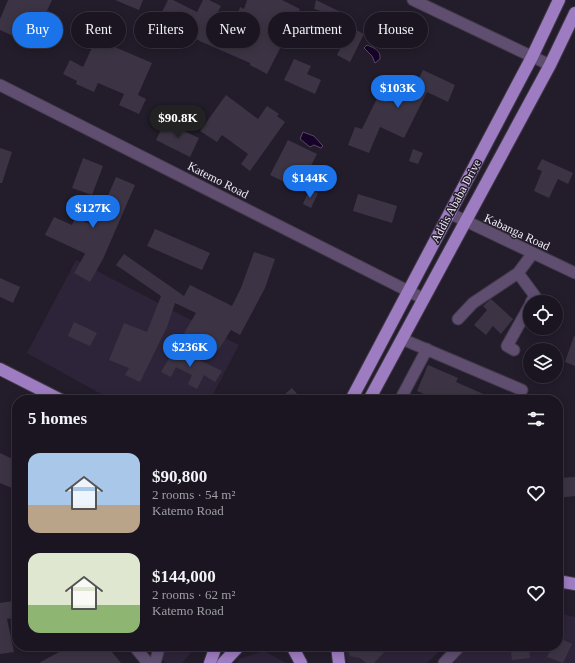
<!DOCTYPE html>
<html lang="en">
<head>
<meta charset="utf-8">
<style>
  :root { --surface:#1a1520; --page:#27222d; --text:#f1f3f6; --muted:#9f9fa5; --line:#38343e; --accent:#1a73e8 }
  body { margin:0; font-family:Georgia,serif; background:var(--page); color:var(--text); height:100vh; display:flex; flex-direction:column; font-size:15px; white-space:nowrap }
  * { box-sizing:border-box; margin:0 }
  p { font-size:13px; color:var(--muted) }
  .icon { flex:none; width:22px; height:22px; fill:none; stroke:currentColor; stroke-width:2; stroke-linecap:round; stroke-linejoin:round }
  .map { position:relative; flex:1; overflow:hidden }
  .side { position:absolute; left:12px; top:395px; width:551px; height:256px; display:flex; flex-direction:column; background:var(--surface); border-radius:16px; box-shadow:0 2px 10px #0003,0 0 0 1px var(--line) }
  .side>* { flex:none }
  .hud { position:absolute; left:12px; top:12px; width:551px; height:36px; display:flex; gap:8px }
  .buttons { position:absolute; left:523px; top:295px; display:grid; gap:8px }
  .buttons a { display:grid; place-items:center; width:40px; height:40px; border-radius:50%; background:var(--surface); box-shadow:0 2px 10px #0003,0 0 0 1px var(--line); font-size:20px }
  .price { position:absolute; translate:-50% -34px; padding:0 9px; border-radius:14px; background:var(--accent); color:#fff; font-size:13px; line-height:26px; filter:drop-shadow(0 1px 2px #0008) }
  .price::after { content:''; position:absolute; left:50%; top:24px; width:12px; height:9px; margin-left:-6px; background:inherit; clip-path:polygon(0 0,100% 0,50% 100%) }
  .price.active { background:#222; color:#fff }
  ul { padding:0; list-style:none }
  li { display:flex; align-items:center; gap:12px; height:100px; padding:0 16px }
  li span { display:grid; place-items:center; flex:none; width:112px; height:80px; border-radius:12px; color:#555 }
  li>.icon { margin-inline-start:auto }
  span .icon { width:48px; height:48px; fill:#fffc; stroke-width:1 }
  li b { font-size:17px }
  h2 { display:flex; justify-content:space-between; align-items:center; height:48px; padding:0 16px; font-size:17px }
  .tag { padding:0 14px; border-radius:18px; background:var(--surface); box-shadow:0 2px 10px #0003,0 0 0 1px var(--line); font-size:14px; line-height:36px }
  .tag.active { background:var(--accent); color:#fff }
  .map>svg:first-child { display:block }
  .built { fill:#2e2439 }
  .water { fill:#180328; stroke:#594966 }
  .building { fill:#3c3444 }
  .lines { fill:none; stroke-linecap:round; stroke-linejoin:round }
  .minor-casing { stroke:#403947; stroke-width:13 }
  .major-casing { stroke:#403947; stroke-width:14 }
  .minor { stroke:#5f4e70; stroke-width:11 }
  .major { stroke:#9e7cc1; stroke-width:12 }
  .labels { text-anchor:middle; stroke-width:3; stroke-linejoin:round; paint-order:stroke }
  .street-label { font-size:12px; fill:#f0ebf6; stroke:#231c2b }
</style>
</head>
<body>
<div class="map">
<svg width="575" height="663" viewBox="0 0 575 663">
  <rect width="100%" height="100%" fill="#231c2b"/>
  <path class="built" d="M76,260L239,345L210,400H112L27,353Z
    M558,613L575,617V663H454L466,646H558Z
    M147,646H197L182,663H166Z
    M344,646H445L427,663H348Z
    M264,651L286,663H237L239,659Z"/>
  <path class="water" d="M367,45C374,48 381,50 380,59L375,63L372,56L364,48Z
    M303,132L314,136L323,146L321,148L314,145L310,147L300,139Z"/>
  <path class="building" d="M8,0H52L39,28L29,24L22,40L0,30V19Z
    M115,0H143L139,10Z
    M168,0H173L197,12L203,0H209L221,6L208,30L226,38L228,33L231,34L240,7L244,9L247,0H282L300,9L267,74L250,65V63L202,42L158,20Z
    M316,0L351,17L346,25L364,34L350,62L337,55L343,43L319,32L329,13L314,9Z
    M96,39L152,63L138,95L146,99L139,114L119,105L124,94L98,83L94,92L76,84L77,81L63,74L70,60L83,67Z
    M294,59L311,66L307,74L321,80L315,94L284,80Z
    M423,70L455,85L448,102L427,92L404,138L380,127L369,153L348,145L355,127L362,129L386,80L412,93Z
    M226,95L258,119L267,106L279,114L277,116L285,122L250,171L241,164L248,154L222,135L217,142L200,131Z
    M165,122L199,138L190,157L156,140Z
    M288,140L317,154L299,189L270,175Z
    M0,148L12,152L2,183H0Z
    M413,149L423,153L418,164L409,161Z
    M83,158L103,166L92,195L72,188Z
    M542,159L573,173L568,184L558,179L549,198L534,191L542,171L537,169Z
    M116,177L135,185L103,259L90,282L74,273L85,254L84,253L45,235L54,217L72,225L83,201L89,203L83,221L95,226Z
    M309,190L318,193L311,208L303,204Z
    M358,194L397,206L392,223L353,211Z
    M155,229L210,253L202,270L147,246Z
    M254,252L275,259L265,288L240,335L231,330L217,352L184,333L196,313L175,303L167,327L140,382L125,375L129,368L109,360L124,323L147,332L161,296L116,265L124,254L184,296L190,285L232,306L241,288Z
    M0,278L20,287L13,303L0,297Z
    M491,299L513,319L501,334L493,326L486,335L474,325L487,310L483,306Z
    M74,322L97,333L90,346L68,336Z
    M574,336L575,337V366L565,362Z
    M175,348L222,371L215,382L204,375L197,389L188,384L192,375L176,367L171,377L161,372Z
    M428,365L458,378L456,382L497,400H437L417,391Z
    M292,388L302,400H278Z
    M0,453L17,461V490L0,483Z
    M575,477V496L558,498V478Z
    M14,601L17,617L7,619L14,652L0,654V603Z
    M558,637L572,644L563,663L547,657L552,646H558Z
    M70,646H107L121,663H39Z
    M347,646H390L374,663H366L360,658L350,656Z
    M510,646H529L530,658L512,660Z"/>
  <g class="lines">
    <g class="minor-casing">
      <path id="minor" d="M413,0L550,65
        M0,85L424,299
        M449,213L575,273
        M518,273L535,296L531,302
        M458,319L473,303L518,273L533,253
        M402,339L522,390
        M514,350L507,346L530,305
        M400,400L427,349
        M134,646L148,663
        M155,663L158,652L157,646
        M444,663L460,646"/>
    </g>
    <g class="major-casing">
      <path id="major" d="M0,369L61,400
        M351,400L532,57L559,0
        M369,400L550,65L575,13
        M558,581L575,584
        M292,646L301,663
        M337,646L339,663
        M210,663L216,646
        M223,663L239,646"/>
    </g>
    <use href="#minor" class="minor"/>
    <use href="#major" class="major"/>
  </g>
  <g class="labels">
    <g class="street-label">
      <text transform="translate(218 180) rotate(27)" y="4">Katemo Road</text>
      <text transform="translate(456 201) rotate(-62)" y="4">Addis Ababa Drive</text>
      <text transform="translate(517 232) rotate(25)" y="4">Kabanga Road</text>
    </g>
  </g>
</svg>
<div class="buttons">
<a><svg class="icon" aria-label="locate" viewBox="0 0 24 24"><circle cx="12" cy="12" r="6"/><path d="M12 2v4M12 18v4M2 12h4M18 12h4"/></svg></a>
<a><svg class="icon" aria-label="layers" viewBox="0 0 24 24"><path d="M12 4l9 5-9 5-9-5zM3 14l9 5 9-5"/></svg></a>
</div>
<b class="price" style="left:398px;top:109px">$103K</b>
<b class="price active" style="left:178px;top:139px">$90.8K</b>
<b class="price" style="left:310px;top:199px">$144K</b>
<b class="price" style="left:93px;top:229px">$127K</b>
<b class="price" style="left:190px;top:368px">$236K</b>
<div class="hud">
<a class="tag active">Buy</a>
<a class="tag">Rent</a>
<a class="tag">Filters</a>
<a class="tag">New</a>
<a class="tag">Apartment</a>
<a class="tag">House</a>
</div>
<section class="side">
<h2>5 homes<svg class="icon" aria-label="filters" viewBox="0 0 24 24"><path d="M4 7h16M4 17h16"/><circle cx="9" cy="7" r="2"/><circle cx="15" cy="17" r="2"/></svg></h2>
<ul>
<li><span style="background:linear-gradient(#a9c7e8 65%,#b9a48a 0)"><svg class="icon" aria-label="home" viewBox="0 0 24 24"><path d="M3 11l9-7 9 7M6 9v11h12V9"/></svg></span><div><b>$90,800</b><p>2 rooms · 54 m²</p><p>Katemo Road</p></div><svg class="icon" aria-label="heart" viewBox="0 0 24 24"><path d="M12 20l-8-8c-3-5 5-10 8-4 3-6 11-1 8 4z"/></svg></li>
<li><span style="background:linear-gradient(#dfe7d0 65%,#8fb573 0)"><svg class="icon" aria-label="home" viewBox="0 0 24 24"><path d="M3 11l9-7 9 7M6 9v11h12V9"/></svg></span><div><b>$144,000</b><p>2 rooms · 62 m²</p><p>Katemo Road</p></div><svg class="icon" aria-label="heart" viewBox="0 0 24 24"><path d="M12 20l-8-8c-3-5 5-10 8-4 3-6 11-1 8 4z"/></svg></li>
</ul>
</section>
</div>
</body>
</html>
